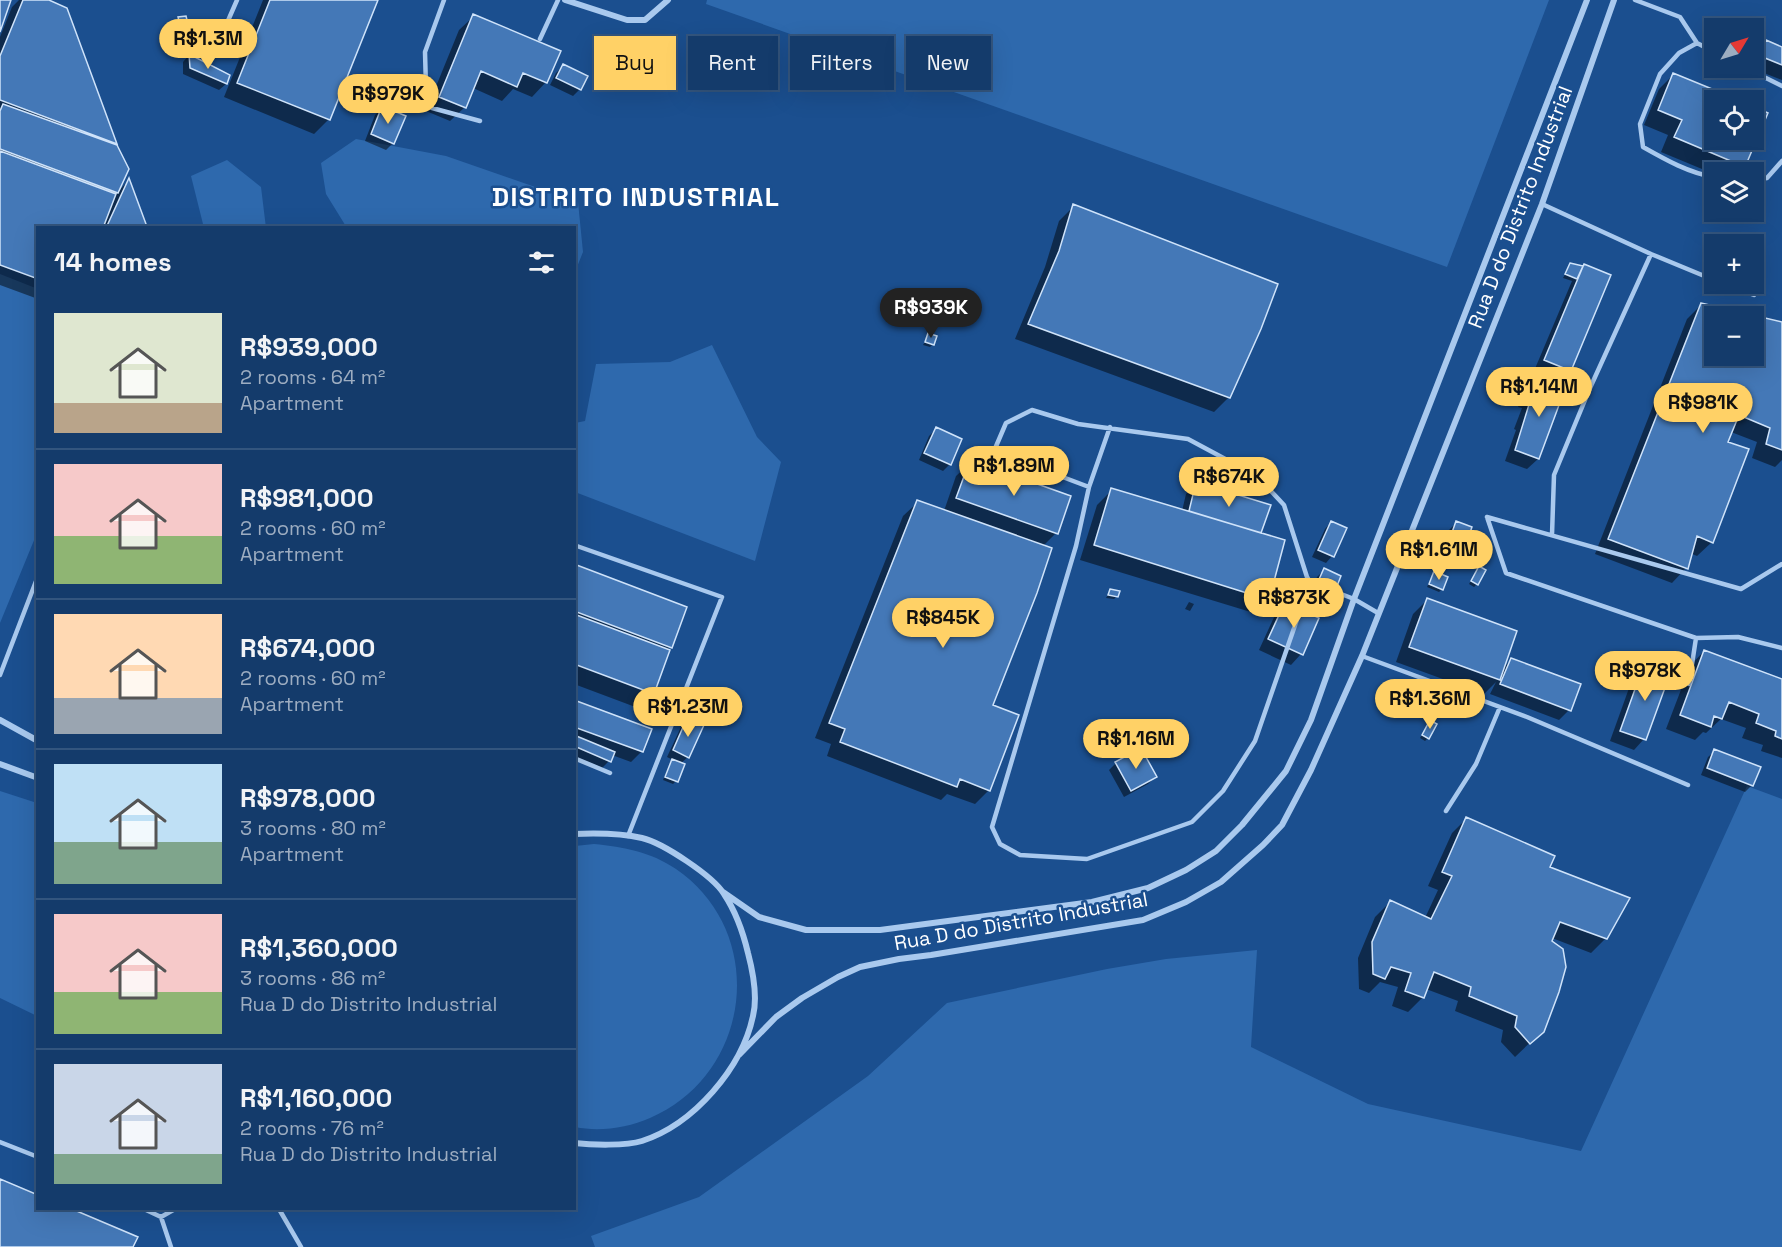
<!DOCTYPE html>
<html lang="en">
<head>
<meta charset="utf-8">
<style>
  :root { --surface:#143b6b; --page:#1d4271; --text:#f1f3f6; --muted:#9dadc1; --line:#33557e; --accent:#ffd166 }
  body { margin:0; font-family:"Space Grotesk",sans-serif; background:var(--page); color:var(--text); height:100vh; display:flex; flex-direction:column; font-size:22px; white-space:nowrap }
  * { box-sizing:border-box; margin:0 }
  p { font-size:20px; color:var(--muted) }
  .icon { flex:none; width:33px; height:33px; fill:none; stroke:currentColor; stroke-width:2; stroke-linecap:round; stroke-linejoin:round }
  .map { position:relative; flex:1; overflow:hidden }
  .panel { position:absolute; left:36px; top:226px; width:540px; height:984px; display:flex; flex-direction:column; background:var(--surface); border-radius:0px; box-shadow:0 6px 24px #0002,0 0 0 2px var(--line) }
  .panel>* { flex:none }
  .guide { position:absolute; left:594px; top:36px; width:570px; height:54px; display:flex; gap:12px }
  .needle { width:39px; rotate:52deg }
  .buttons { position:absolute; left:1704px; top:18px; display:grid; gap:12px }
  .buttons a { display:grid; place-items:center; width:60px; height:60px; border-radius:0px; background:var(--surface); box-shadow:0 6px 24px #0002,0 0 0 2px var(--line); font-size:30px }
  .price { position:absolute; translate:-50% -51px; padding:0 14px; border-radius:21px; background:var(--accent); color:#111; font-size:20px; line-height:39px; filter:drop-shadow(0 2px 3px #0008) }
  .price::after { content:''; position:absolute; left:50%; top:36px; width:18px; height:14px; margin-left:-9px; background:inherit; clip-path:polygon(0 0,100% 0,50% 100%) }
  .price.current { background:#222; color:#fff }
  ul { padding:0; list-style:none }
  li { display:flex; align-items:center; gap:18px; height:150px; padding:0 18px }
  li+li { border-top:2px solid var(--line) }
  li span { display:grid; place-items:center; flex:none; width:168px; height:120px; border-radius:0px; color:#555 }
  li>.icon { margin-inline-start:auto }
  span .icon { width:72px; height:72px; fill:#fffc; stroke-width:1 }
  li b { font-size:26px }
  h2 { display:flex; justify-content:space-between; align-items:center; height:72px; padding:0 18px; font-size:26px }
  .chip { padding:0 21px; border-radius:0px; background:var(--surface); box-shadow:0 6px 24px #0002,0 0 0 2px var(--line); font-size:21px; line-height:54px }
  .chip.current { background:var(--accent); color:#111 }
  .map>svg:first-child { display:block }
  .green { fill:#2e69ad }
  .shadow { fill:#0007; fill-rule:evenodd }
  .building { fill:#4478b7; stroke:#cfe3fa; stroke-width:1.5; fill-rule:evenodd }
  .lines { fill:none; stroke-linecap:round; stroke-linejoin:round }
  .service { stroke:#a9c9ee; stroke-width:4.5 }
  .minor { stroke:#a9c9ee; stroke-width:6 }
  .labels { text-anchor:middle; stroke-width:5; stroke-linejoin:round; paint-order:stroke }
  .street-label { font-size:20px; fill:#fff; stroke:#1b4f8f }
  .district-label { font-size:26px; font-weight:bold; letter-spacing:1.5px; fill:#fff; stroke:#1b4f8f }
</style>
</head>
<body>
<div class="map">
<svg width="1782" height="1247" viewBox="0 0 1782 1247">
  <rect width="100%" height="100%" fill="#1b4f8f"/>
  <path class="green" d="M707,0H1549L1447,267L706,4Z
    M356,139L446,156L578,202L583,252L575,272L574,228H347L326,194L321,163Z
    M227,160L261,187L266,228H204L191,176Z
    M0,274L38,289L37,533L0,623Z
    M712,345L757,437L781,462L755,561L575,492V423L585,421L596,364L670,362Z
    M1747,786L1782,799V1247H595L591,1236L699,1197L868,1076L947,1003L1107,969L1166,959L1257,950L1251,1047L1368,1104L1581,1151Z
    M0,791L37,803V1016L0,998Z
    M594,844C624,847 651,852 676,869C769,933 752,1074 650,1118C627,1128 599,1132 575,1127V846Z"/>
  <path class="shadow" d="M19,0H45L66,9L115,144L113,146L117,193L128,181L143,228H38V299L0,285V37L12,7Z
    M263,0H376L329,119L314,134L224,97Z
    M474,16L546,82L532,97L513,89L502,101L473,88L465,107L450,121L426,111L459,30Z
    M179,19L190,40L181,44L176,22Z
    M1766,42L1782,49V80L1751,68H1754L1756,53Z
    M189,55L226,84L219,90L183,74V62Z
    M563,66L580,89L573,96L550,85L556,73Z
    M1673,75L1735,100H1714V140H1754V108L1766,113L1744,166L1738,172H1714V174L1661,152L1668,135L1644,125L1659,89Z
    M382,108L393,143L386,150L365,141L375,115Z
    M1074,206L1229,397L1214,412L1015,339L1045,267L1059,221Z
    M1571,264L1582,268L1584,266L1570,370L1559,381L1534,371L1572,281L1563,278Z
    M1702,304L1782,323V460L1775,467L1752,458L1757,442L1731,432L1726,443L1712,542L1697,556L1690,553L1686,568L1672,583L1595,554L1687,319ZM1714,316H1754V356H1714Z
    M929,335L933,344L930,347L923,345Z
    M1540,381L1538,459L1527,469L1505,461L1516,430L1514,429L1522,408L1518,407L1521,400Z
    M936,429L950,464L943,471L919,460L929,436Z
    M971,462L1056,533L1043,546L991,706L989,790L975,804L947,794L941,800L827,756L831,744L815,738L903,516L918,502L944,511L956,476Z
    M1197,483L1260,532L1268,599L1254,613L1080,560L1097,505L1112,490L1182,511L1186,494Z
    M1331,522L1332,556L1326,563L1312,557L1325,529Z
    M1456,523L1464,546L1457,553L1443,548L1449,530Z
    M574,566L685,608L670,647L667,651L653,693L638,708L574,684Z
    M1324,570L1329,600L1322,607L1307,600L1317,577Z
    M1477,571V584L1474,587L1469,584Z
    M1434,573L1442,589L1439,592L1427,587Z
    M1111,590L1117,596L1114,599L1106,598Z
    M1427,600L1502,669L1512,659L1569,710L1559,720L1490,694L1496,682L1484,694L1396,662L1413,614Z
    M1189,602L1194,604L1190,611L1185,609Z
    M1285,604L1301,654L1291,665L1259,650L1275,615Z
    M1704,651L1782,681V758L1761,751L1763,745L1742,738L1746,728L1721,719L1706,733L1703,732L1695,740L1666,729L1690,666Z
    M1644,666V739L1634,750L1610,741L1633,677Z
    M574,701L642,751L631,762L612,755L609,761L602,768L574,756Z
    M688,720V757L680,764L676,781L673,784L663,780L670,764L673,760L667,757L681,727Z
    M1430,722L1428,738L1425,741L1420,738Z
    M1715,751L1752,785L1745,792L1701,775L1708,757Z
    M1116,763L1155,777L1148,784L1124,797L1109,770Z
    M1466,819L1548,868L1606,938L1591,953L1552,938L1542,1031L1515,1057L1501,1042L1503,1030L1455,1011L1458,1001L1426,989L1423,997L1408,1012L1392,1006L1398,987L1380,982L1369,993L1359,989L1358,958L1375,917L1390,902L1425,918L1438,890L1428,886L1452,833Z"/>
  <path class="building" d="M0,0H11L0,32Z
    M23,0H49L67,8L117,144L0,100V56Z
    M270,0H378L330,120L237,83Z
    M473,14L561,51L547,83L523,73L517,87L481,71L466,108L439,97Z
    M186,16L192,40L184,42L178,17Z
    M1766,40L1782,47V65L1760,56Z
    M189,54L230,75L227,84L190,68Z
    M563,64L588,76L581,90L556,78Z
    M1673,73L1739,100H1714V140H1754V107L1768,113L1745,167L1674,137L1682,120L1658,110Z
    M3,104L117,145L129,169L118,193L0,149V111Z
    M382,106L406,116L394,144L371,134Z
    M0,151L116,194L103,228H38V279L0,265Z
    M129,178L146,224L145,228H106Z
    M1073,204L1278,284L1261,329L1230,398L1028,324L1059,251Z
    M1570,263L1583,266L1577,279L1565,274Z
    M1584,264L1611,275L1571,371L1544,360Z
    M1701,303L1782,322V450L1766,444L1770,428L1739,415L1728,442L1749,449L1713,543L1697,536L1688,569L1608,539ZM1714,316H1754V356H1714Z
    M928,333L937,336L934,345L925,342Z
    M1540,379L1565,389L1539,459L1515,450L1531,398L1528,396L1531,387L1536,389Z
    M936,427L962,439L951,465L924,453Z
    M970,460L1071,496L1058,534L956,498Z
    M1196,482L1271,505L1261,533L1189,511Z
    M1111,488L1285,540L1269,600L1094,545Z
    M917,500L1052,548L1037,593L993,705L1019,715L990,791L960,779L957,787L840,742L845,729L829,723Z
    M1331,521L1347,528L1334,557L1318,550Z
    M1456,521L1472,527L1465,547L1449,541Z
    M574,564L687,607L672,648L574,611Z
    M1479,566L1486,570L1478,585L1471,581Z
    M1324,568L1341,576L1331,601L1313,593Z
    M1434,571L1448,577L1443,590L1429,584Z
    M1110,589L1120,591L1118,597L1108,595Z
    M1427,598L1517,631L1500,680L1409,647Z
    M1285,602L1319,618L1303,655L1268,639Z
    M574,614L670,650L654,694L574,664Z
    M1704,650L1782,679V739L1775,736L1776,731L1756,723L1759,714L1729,702L1722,719L1714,716L1711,727L1680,715Z
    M1511,658L1581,684L1571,711L1500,684Z
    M1644,664L1670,674L1646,740L1620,731Z
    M574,700L652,729L643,752L574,727Z
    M687,718L704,725L689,758L673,750Z
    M1430,720L1437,724L1429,739L1422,735Z
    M574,735L615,752L611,762L574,746Z
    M1141,748L1157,777L1131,791L1115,762Z
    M1714,749L1761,767L1753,786L1707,768Z
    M672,759L685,764L678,782L665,777Z
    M1466,817L1555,856L1550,867L1630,898L1607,939L1560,922L1552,941L1563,949L1566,967L1559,992L1544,1032L1530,1044L1515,1027L1517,1016L1469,996L1471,987L1434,972L1424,998L1405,991L1411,973L1391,967L1385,979L1373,974L1372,942L1390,900L1431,919L1452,876L1442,872Z
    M0,1179L38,1195V1209H72L138,1237L133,1247H0Z"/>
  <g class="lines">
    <path class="service" d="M444,0L425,52L426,88L432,108L480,121
      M1635,0L1680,17L1697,43L1714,52
      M540,39L558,0
      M1697,43L1679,53L1660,74L1640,124L1643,147C1666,160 1689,173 1714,177
      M210,62L237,0
      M1746,68L1782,86
      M1754,180L1767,178L1782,161
      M1542,204L1651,254L1714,280
      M1724,284L1754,295
      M1110,427L1089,487L1076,546L992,827L1000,844L1020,855L1087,859L1192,822L1223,791L1255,741L1310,582
      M1089,487L994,451L1006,423L1032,410L1078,424L1188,439L1257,476L1284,505L1307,577L1310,582L1354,599L1378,613
      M1487,517L1741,589L1782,564
      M1487,517L1506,573L1696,638
      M1552,535L1554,475L1590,388L1651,254
      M574,545L722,597L628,836
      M1362,656L1527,717L1688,785
      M0,675L38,576
      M1689,684L1696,638L1738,637L1782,648
      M574,758L610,773
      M1446,811L1476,764L1500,707
      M0,1142L38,1157
      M144,1209L161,1217L171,1247
      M279,1209L301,1247
      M161,1217L175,1209"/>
    <path class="minor" d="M565,0L627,20H645L668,0
      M0,720L38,741
      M0,764L38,778
      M574,834C597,833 620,833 642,838C663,843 713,876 724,894C736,912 743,932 748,953C753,972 758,996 753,1016C742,1068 694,1124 642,1141C626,1146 592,1145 574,1143
      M723,892L759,917L806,930H880L963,919L1092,902L1148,888L1186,870L1216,851L1242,825L1286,771L1311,720L1354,599L1587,0
      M739,1055L776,1017L802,998L838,977L860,967L899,959L931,955L1143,920L1186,902L1221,882L1263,845L1282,825L1311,770L1362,656L1542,204L1614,0"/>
  </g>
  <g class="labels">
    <g class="street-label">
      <text transform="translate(1520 207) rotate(-69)" y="7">Rua D do Distrito Industrial</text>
      <text transform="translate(1021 921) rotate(-10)" y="7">Rua D do Distrito Industrial</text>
    </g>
    <g class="district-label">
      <text x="636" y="206">DISTRITO INDUSTRIAL</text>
    </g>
  </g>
</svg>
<div class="buttons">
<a><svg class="needle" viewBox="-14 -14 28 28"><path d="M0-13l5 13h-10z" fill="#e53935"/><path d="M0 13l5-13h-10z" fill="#9dadc1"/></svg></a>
<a><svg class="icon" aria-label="locate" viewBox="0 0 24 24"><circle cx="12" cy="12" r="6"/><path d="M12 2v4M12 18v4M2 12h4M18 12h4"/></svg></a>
<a><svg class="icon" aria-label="layers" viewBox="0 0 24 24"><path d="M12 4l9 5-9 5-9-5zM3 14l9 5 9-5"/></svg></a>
<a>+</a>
<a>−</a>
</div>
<b class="price" style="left:208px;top:70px">R$1.3M</b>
<b class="price" style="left:388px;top:125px">R$979K</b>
<b class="price current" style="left:931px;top:339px">R$939K</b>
<b class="price" style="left:1539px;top:418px">R$1.14M</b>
<b class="price" style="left:1703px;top:434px">R$981K</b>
<b class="price" style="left:1014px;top:497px">R$1.89M</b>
<b class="price" style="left:1229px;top:508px">R$674K</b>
<b class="price" style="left:1439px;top:581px">R$1.61M</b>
<b class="price" style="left:1294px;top:629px">R$873K</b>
<b class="price" style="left:943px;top:649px">R$845K</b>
<b class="price" style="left:1645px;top:702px">R$978K</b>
<b class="price" style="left:1430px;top:730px">R$1.36M</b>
<b class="price" style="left:688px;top:738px">R$1.23M</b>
<b class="price" style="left:1136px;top:770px">R$1.16M</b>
<div class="guide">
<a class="chip current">Buy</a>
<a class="chip">Rent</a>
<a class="chip">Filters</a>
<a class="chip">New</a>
</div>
<section class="panel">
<h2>14 homes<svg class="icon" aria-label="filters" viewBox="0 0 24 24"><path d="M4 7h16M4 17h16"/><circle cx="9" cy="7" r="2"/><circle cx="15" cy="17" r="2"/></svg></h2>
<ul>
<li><span style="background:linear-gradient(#dfe7d0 75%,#b9a48a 0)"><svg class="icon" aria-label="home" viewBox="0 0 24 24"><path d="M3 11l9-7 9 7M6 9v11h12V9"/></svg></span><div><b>R$939,000</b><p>2 rooms · 64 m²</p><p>Apartment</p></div></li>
<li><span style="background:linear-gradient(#f6c9c9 60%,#8fb573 0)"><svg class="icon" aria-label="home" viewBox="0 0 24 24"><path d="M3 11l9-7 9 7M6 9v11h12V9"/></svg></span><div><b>R$981,000</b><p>2 rooms · 60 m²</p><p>Apartment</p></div></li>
<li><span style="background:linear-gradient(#ffd9b3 70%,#9aa5b1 0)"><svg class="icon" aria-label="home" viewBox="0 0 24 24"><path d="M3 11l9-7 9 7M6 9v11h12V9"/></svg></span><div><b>R$674,000</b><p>2 rooms · 60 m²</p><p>Apartment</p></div></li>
<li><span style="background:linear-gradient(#bfe0f5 65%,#7fa58c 0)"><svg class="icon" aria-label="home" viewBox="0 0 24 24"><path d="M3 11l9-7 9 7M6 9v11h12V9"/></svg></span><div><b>R$978,000</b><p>3 rooms · 80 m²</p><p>Apartment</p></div></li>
<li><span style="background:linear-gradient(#f6c9c9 65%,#8fb573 0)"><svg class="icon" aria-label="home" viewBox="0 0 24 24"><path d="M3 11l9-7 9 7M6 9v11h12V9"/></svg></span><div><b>R$1,360,000</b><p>3 rooms · 86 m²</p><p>Rua D do Distrito Industrial</p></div></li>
<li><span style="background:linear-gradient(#c9d6e8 75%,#7fa58c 0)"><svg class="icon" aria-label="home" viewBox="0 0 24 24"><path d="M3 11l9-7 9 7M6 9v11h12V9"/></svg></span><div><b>R$1,160,000</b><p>2 rooms · 76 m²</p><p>Rua D do Distrito Industrial</p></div></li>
</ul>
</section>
</div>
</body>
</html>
